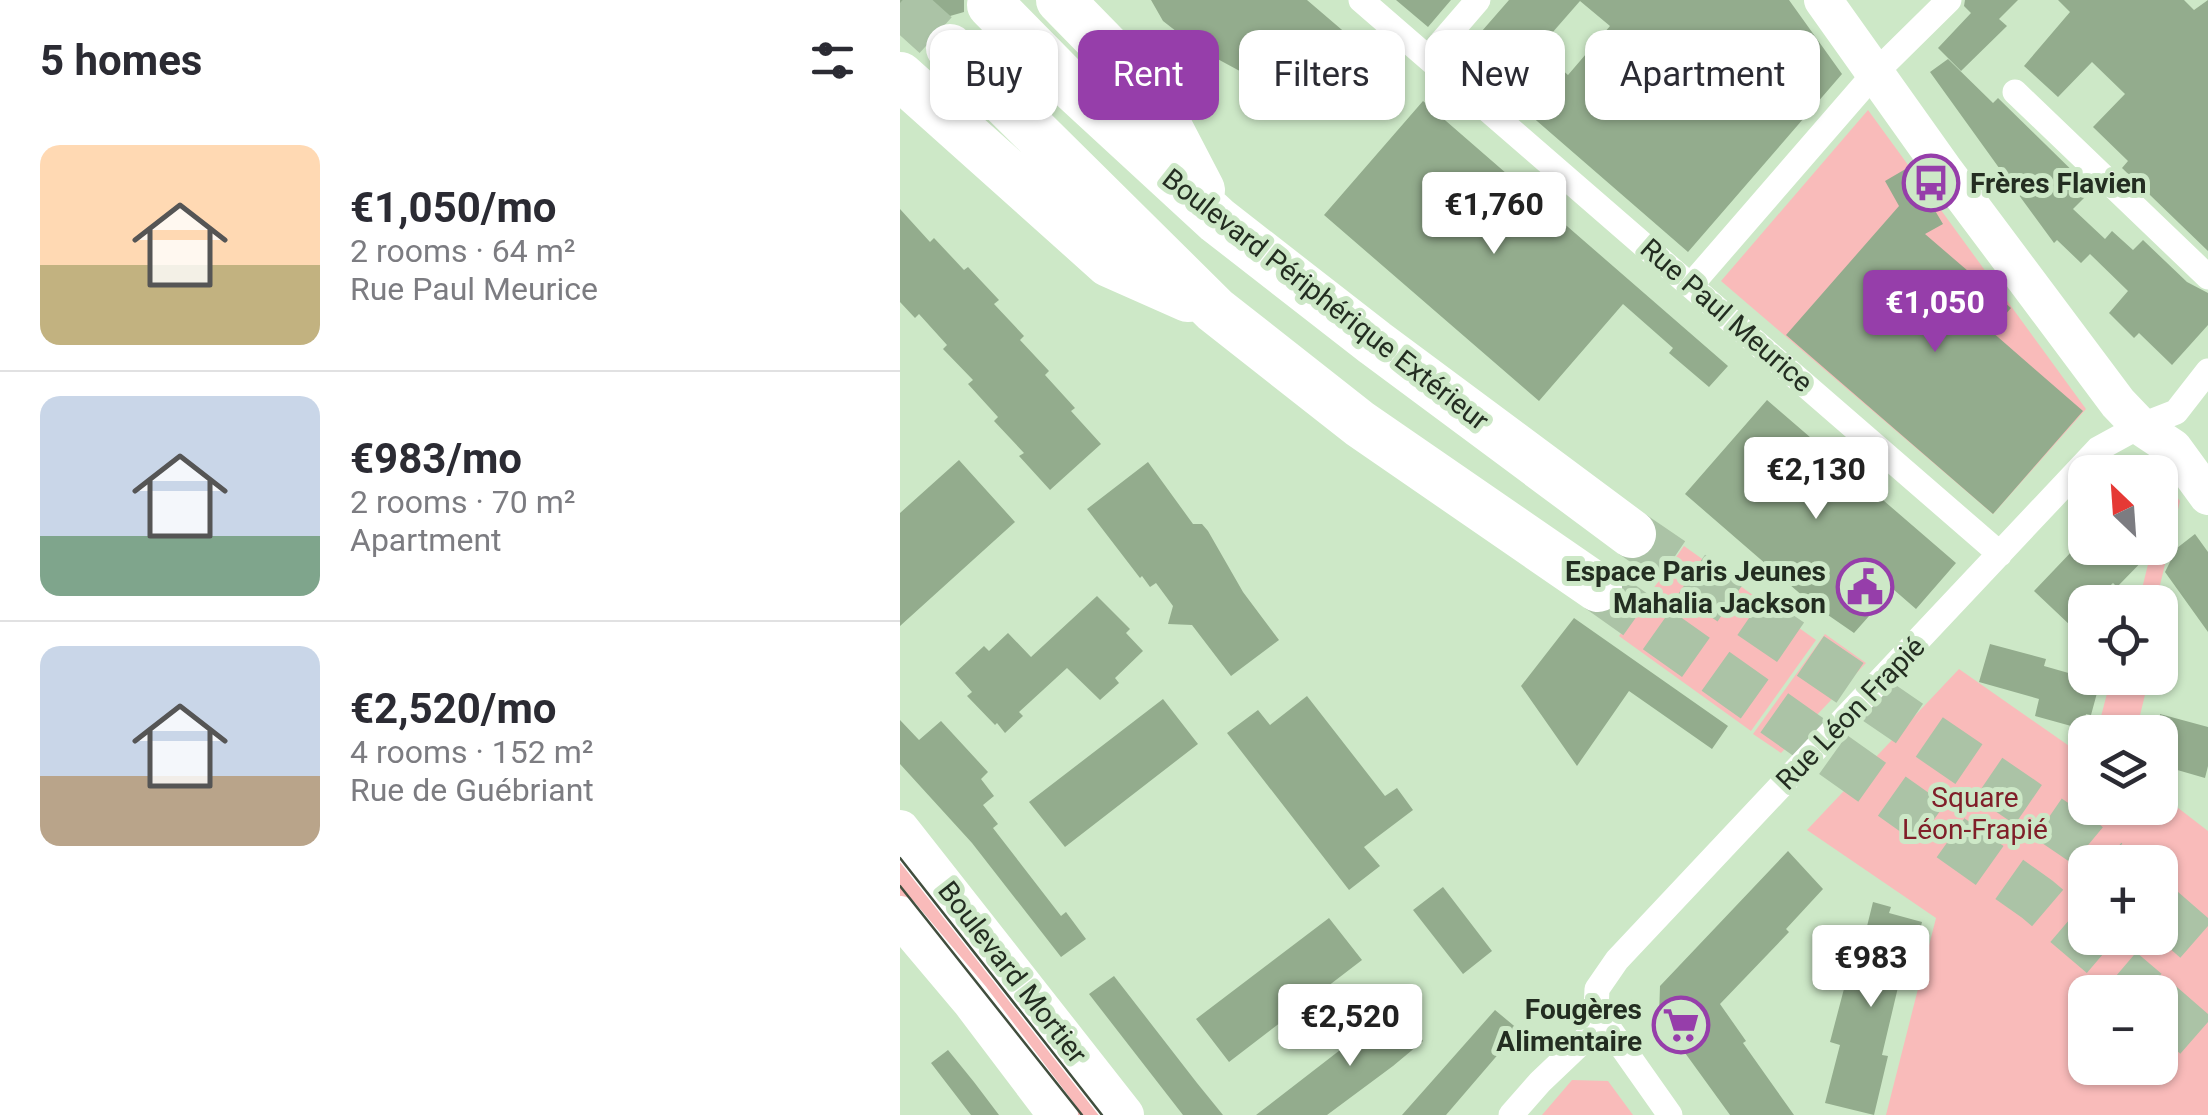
<!DOCTYPE html>
<html lang="en">
<head>
<meta charset="utf-8">
<style>
  :root { --surface:#fff; --page:#f2f2f3; --text:#2b2b33; --muted:#7c7c81; --line:#e1e1e2; --accent:#963eaa }
  body { margin:0; font-family:Roboto,sans-serif; background:var(--page); color:var(--text); height:100vh; display:flex; flex-direction:column; font-size:38px; white-space:nowrap }
  * { box-sizing:border-box; margin:0 }
  p { font-size:32px; color:var(--muted) }
  .icon { flex:none; width:55px; height:55px; fill:none; stroke:currentColor; stroke-width:2; stroke-linecap:round; stroke-linejoin:round }
  .map { position:relative; flex:1; overflow:hidden }
  .details { display:flex; flex-direction:column; background:var(--surface); width:900px }
  .details>* { flex:none }
  .hud { position:absolute; left:30px; top:30px; width:950px; height:90px; display:flex; gap:20px }
  .needle { width:65px; rotate:335deg }
  .controls { position:absolute; left:1168px; top:455px; display:grid; gap:20px }
  .controls a { display:grid; place-items:center; width:110px; height:110px; border-radius:20px; background:var(--surface); box-shadow:0 2px 8px #0004; font-size:50px }
  .price { position:absolute; translate:-50% -85px; padding:0 22px; border-radius:10px; background:#fff; color:#222; font-size:32px; line-height:65px; filter:drop-shadow(0 2px 5px #0008) }
  .price::after { content:''; position:absolute; left:50%; top:60px; width:30px; height:22px; margin-left:-15px; background:inherit; clip-path:polygon(0 0,100% 0,50% 100%) }
  .price.on { background:var(--accent); color:#fff }
  ul { padding:0; list-style:none }
  li { display:flex; align-items:center; gap:30px; height:250px; padding:0 40px }
  li+li { border-top:2px solid var(--line) }
  li span { display:grid; place-items:center; flex:none; width:280px; height:200px; border-radius:20px; color:#555 }
  li>.icon { margin-inline-start:auto }
  span .icon { width:120px; height:120px; fill:#fffc; stroke-width:1 }
  li b { font-size:42px }
  h2 { display:flex; justify-content:space-between; align-items:center; height:120px; padding:0 40px; font-size:42px }
  .tag { padding:0 35px; border-radius:20px; background:var(--surface); box-shadow:0 2px 8px #0004; font-size:35px; line-height:90px }
  .tag.on { background:var(--accent); color:#fff }
  main { display:flex; flex:1; min-height:0 }
  .map>svg:first-child { display:block }
  .green { fill:#f9bbba; fill-rule:evenodd }
  .building { fill:#93ac8d; fill-rule:evenodd }
  .lines { fill:none; stroke-linecap:round; stroke-linejoin:round }
  .highway-tunnel { stroke:#abc3a6; stroke-width:48; stroke-dasharray:48 24; stroke-linecap:butt }
  .street { stroke:#fff; stroke-width:25 }
  .secondary { stroke:#fff; stroke-width:38 }
  .primary { stroke:#fff; stroke-width:40 }
  .highway { stroke:#fff; stroke-width:48 }
  .tram { stroke:#414e3e; stroke-width:2.5 }
  .labels { text-anchor:middle; stroke-width:10; stroke-linejoin:round; paint-order:stroke }
  .poi-label { font-size:28px; font-weight:bold; fill:#232d21; stroke:#cde8c7; text-anchor:end }
  .street-label { font-size:28px; fill:#232d21; stroke:#cde8c7 }
  .park-label { font-size:28px; fill:#801f29; stroke:#cde8c7 }
</style>
</head>
<body>
<main>
<section class="details">
<h2>5 homes<svg class="icon" aria-label="filters" viewBox="0 0 24 24"><path d="M4 7h16M4 17h16"/><circle cx="9" cy="7" r="2"/><circle cx="15" cy="17" r="2"/></svg></h2>
<ul>
<li><span style="background:linear-gradient(#ffd9b3 60%,#c2b280 0)"><svg class="icon" aria-label="home" viewBox="0 0 24 24"><path d="M3 11l9-7 9 7M6 9v11h12V9"/></svg></span><div><b>€1,050/mo</b><p>2 rooms · 64 m²</p><p>Rue Paul Meurice</p></div></li>
<li><span style="background:linear-gradient(#c9d6e8 70%,#7fa58c 0)"><svg class="icon" aria-label="home" viewBox="0 0 24 24"><path d="M3 11l9-7 9 7M6 9v11h12V9"/></svg></span><div><b>€983/mo</b><p>2 rooms · 70 m²</p><p>Apartment</p></div></li>
<li><span style="background:linear-gradient(#c9d6e8 65%,#b9a48a 0)"><svg class="icon" aria-label="home" viewBox="0 0 24 24"><path d="M3 11l9-7 9 7M6 9v11h12V9"/></svg></span><div><b>€2,520/mo</b><p>4 rooms · 152 m²</p><p>Rue de Guébriant</p></div></li>
</ul>
</section>
<div class="map">
<svg width="1308" height="1115" viewBox="0 0 1308 1115">
  <rect width="100%" height="100%" fill="#cde8c7"/>
  <path class="green" d="M968,110L1186,409L1093,514L821,281Z
    M1260,483L1267,484L1280,501L1256,602H1231L1232,596L1240,597L1251,552L1247,548H1260Z
    M784,546L916,640L851,731L719,636Z
    M925,634L966,663L881,753L853,734Z
    M1059,669L1185,757V808H1260V794L1308,831V1115H986L1036,918L907,830ZM1185,862H1260V938H1185ZM1260,992V1068H1185V992Z
    M1211,678H1249L1236,732H1197Z
    M0,846L211,1115H172L0,897Z
    M672,1080L708,1081L733,1115H642Z"/>
  <path class="building" d="M0,0H64V12L36,20L0,12Z
    M251,0H407L490,71L455,111L447,114L362,83L299,49L263,21Z
    M496,0H551L528,27Z
    M609,0H889L942,74L788,252L561,55ZM680,1L710,26L668,75L638,49Z
    M1065,0H1118L1099,19L1107,26L1061,71L1038,48L1071,13L1064,6Z
    M1158,0H1284L1294,10L1308,0V251L1222,168L1228,161L1193,127L1225,94L1192,62L1158,97L1124,66L1170,12Z
    M1048,59L1093,103L1098,98L1192,190L1173,209L1205,239L1212,231L1233,250L1243,240L1287,282L1308,293V325L1272,365L1239,333L1234,338L1209,313L1228,291L1190,254L1181,263L1157,240L1154,243L1102,172L1030,72Z
    M523,101L828,366L809,387L769,353L773,348L723,304L639,401L424,215Z
    M1009,167L1043,224L1025,234L1111,308L1091,331L1183,411L1093,514L886,335L999,206L985,181Z
    M0,209L30,242L34,238L64,270L68,267L99,300L94,304L124,336L120,340L149,371L145,375L175,408L171,411L201,444L150,490L119,456L124,453L94,421L98,417L68,384L73,380L43,349L47,345L19,314L15,318L0,302Z
    M867,400L1056,563L1016,609L993,589L954,633L912,604L785,494Z
    M59,460L115,522L0,626V513Z
    M248,462L293,524H302L308,531L343,592L379,640L331,676L292,625L268,624L273,606L256,583L250,587L242,576L240,578L187,509Z
    M1295,534L1308,552V632L1265,572L1277,548Z
    M1175,548H1255L1217,587L1213,583L1193,602H1185V611L1171,626L1134,591Z
    M197,596L230,629L226,633L243,651L215,678L219,683L200,700L167,668L119,712L123,716L105,733L97,723L95,725L67,696L72,692L55,673L84,646L89,651L108,633L131,657Z
    M674,618L828,726L812,749L729,691L677,766L621,686Z
    M1090,644L1146,659L1144,666L1200,682L1191,715L1186,714L1182,729L1135,716L1139,699L1079,682Z
    M407,696L485,796L497,788L513,810L464,847L480,866L449,890L327,733L358,710L370,725Z
    M263,699L298,744L165,847L129,802Z
    M1260,714L1308,727V766L1305,778L1260,765Z
    M0,720L19,740L41,721L88,772L81,779L94,796L83,805L98,824L93,828L161,916L166,912L186,939L161,957L72,843L0,764Z
    M888,851L923,889L886,929L889,932L820,1004L846,1041L843,1043L894,1115H830L759,1017L760,986Z
    M543,887L592,951L563,974L513,910Z
    M973,902L991,907L989,913L1022,922L1006,985L999,983L982,1055L988,1056L974,1115L925,1103L940,1045L930,1042L945,985L952,987Z
    M429,918L462,960L329,1062L296,1019Z
    M214,976L297,1083L323,1115H283L189,994Z
    M497,1006L523,1041L493,1066L427,1115H356Z
    M595,1010L619,1030L546,1115H502Z
    M48,1050L74,1082L99,1115H71L31,1063Z"/>
  <g class="lines">
    <path class="highway-tunnel" d="M0,3L50,48
      M732,534L1183,842L1207,862
      M698,588L1137,899L1246,992
      M1260,908L1308,950
      M1260,1004L1308,1046"/>
    <path class="street" d="M461,0L1100,554
      M528,58L578,0
      M1115,92L1308,277
      M791,285L974,74L1049,0
      M611,1115L640,1082L702,1023
      M770,1115L696,1010L697,989L717,960L1198,449L1240,426L1276,412L1308,371"/>
    <path class="secondary" d="M923,0L1046,173L1218,403L1240,426L1273,448L1308,496"/>
    <path class="primary" d="M0,830L224,1115
      M0,916L71,1000L158,1115"/>
    <path class="highway" d="M160,0L250,92L301,190
      M91,5L165,80L317,220L475,343L732,534
      M50,48L315,310L460,424L698,588
      M0,76L209,263L288,298"/>
    <path class="tram" d="M0,858L202,1115
      M0,886L182,1115"/>
  </g>
  <defs>
    <g id="bus-ring" transform="scale(2.875)"><circle r="9.5" fill="#cde8c7" stroke="#963eaa" stroke-width="1.5"/><path d="M-5-6H5V4H4V6H2V4H-2V6H-4V4H-5ZM-3.5-4V0h7V-4ZM-3.5 1.2v1.5H-2V1.2ZM2 1.2v1.5H3.5V1.2Z" fill="#963eaa"/></g>
    <g id="civic-ring" transform="scale(2.875)"><circle r="9.5" fill="#cde8c7" stroke="#963eaa" stroke-width="1.5"/><path d="M-.6-6.5H3V-4.5H.6V-3L4-1V1h2V6H-6V1h2V-1L-.6-3ZM-1.2 2.5V6h2.4V2.5Z" fill="#963eaa"/></g>
    <g id="supermarket-ring" transform="scale(2.875)"><circle r="9.5" fill="#cde8c7" stroke="#963eaa" stroke-width="1.5"/><path d="M-6-5.5h2.5l.6 2H6L4.5 2H-2.5L-4.4-4H-6ZM-1.5 3.2a1.3 1.3 0 1 0 .1 0ZM3 3.2a1.3 1.3 0 1 0 .1 0Z" fill="#963eaa"/></g>
  </defs>
  <g fill-rule="evenodd">
    <use href="#bus-ring" x="1031" y="183"/>
    <use href="#civic-ring" x="965" y="587"/>
    <use href="#supermarket-ring" x="781" y="1025"/>
  </g>
  <g class="labels">
    <g class="poi-label">
      <text x="1070" y="193" text-anchor="start">Frères Flavien</text>
      <text x="926" y="581">Espace Paris Jeunes<tspan x="926" dy="32">Mahalia Jackson</tspan></text>
      <text x="742" y="1019">Fougères<tspan x="742" dy="32">Alimentaire</tspan></text>
    </g>
    <g class="street-label">
      <text transform="translate(426 299) rotate(38)" y="10">Boulevard Périphérique Extérieur</text>
      <text transform="translate(827 315) rotate(41)" y="10">Rue Paul Meurice</text>
      <text transform="translate(950 713) rotate(-46)" y="10">Rue Léon Frapié</text>
      <text transform="translate(113 972) rotate(52)" y="10">Boulevard Mortier</text>
    </g>
    <g class="park-label">
      <text x="1075" y="807">Square<tspan x="1075" dy="32">Léon-Frapié</tspan></text>
    </g>
  </g>
</svg>
<div class="controls">
<a><svg class="needle" viewBox="-14 -14 28 28"><path d="M0-13l5 13h-10z" fill="#e53935"/><path d="M0 13l5-13h-10z" fill="#7c7c81"/></svg></a>
<a><svg class="icon" aria-label="locate" viewBox="0 0 24 24"><circle cx="12" cy="12" r="6"/><path d="M12 2v4M12 18v4M2 12h4M18 12h4"/></svg></a>
<a><svg class="icon" aria-label="layers" viewBox="0 0 24 24"><path d="M12 4l9 5-9 5-9-5zM3 14l9 5 9-5"/></svg></a>
<a>+</a>
<a>−</a>
</div>
<b class="price" style="left:594px;top:257px">€1,760</b>
<b class="price on" style="left:1035px;top:355px">€1,050</b>
<b class="price" style="left:916px;top:522px">€2,130</b>
<b class="price" style="left:971px;top:1010px">€983</b>
<b class="price" style="left:450px;top:1069px">€2,520</b>
<div class="hud">
<a class="tag">Buy</a>
<a class="tag on">Rent</a>
<a class="tag">Filters</a>
<a class="tag">New</a>
<a class="tag">Apartment</a>
</div>
</div>
</main>
</body>
</html>
